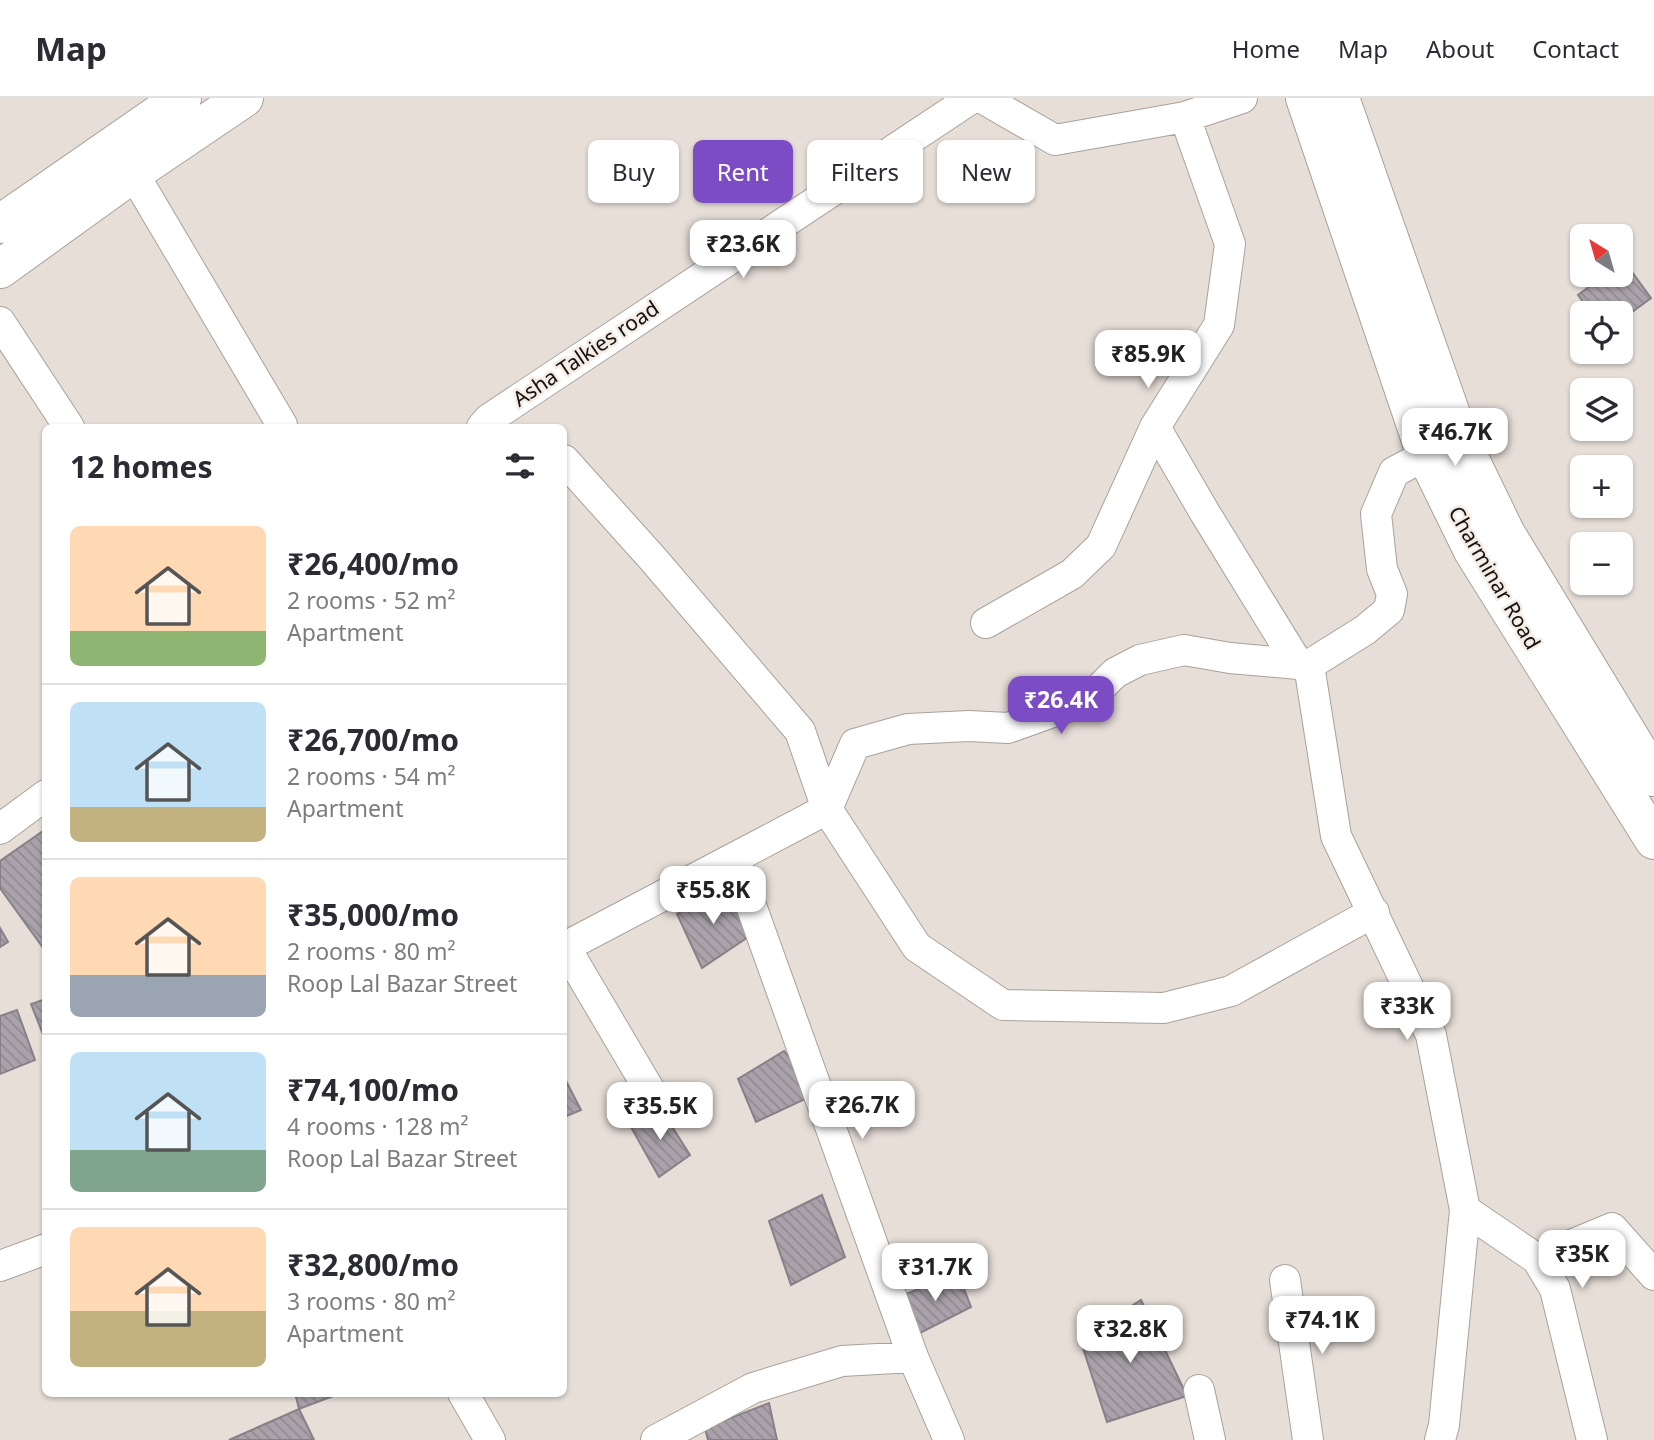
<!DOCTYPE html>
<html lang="en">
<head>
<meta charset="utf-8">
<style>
  :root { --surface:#fff; --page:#f7f7f7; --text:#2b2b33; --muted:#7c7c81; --line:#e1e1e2; --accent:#7b4cc4 }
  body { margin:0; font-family:"Noto Sans",sans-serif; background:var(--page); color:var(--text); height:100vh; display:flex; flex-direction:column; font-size:26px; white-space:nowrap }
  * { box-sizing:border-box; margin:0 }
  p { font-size:23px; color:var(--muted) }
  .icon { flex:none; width:38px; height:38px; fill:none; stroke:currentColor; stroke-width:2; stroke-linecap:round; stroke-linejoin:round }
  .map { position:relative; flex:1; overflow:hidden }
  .details { position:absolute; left:42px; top:326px; width:525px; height:973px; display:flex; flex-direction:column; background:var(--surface); border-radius:10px; box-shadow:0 2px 5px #0004 }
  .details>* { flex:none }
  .top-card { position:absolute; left:588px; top:42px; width:665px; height:63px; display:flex; gap:14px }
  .needle { width:46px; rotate:323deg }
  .buttons { position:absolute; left:1570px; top:126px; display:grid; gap:14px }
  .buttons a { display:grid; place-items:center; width:63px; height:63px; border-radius:10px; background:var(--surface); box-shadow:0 2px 5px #0004; font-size:35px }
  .price { position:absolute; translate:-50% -60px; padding:0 16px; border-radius:14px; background:#fff; color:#222; font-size:23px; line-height:46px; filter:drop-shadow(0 2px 4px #0008) }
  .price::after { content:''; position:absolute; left:50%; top:42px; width:21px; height:16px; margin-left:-10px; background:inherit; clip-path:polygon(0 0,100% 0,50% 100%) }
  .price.active { background:var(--accent); color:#fff }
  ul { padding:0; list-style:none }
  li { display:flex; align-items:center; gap:21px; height:175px; padding:0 28px }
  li+li { border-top:2px solid var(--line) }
  li span { display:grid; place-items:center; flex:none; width:196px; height:140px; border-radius:10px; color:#555 }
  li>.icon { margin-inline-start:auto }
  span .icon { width:84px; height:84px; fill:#fffc; stroke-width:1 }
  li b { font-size:30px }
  h2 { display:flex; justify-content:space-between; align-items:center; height:84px; padding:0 28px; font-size:30px }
  .chip { padding:0 24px; border-radius:10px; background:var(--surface); box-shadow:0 2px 5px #0004; font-size:24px; line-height:63px }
  .chip.active { background:var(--accent); color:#fff }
  header { display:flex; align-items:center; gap:42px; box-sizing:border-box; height:98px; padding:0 35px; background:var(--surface); border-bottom:2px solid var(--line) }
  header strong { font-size:33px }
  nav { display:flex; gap:38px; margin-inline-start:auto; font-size:24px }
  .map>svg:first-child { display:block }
  .building { fill:url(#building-back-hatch); stroke:#878088; stroke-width:2 }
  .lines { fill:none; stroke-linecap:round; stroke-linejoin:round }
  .minor-casing { stroke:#a9a19a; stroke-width:32 }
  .primary-casing { stroke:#a9a19a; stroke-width:40 }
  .trunk-casing { stroke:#a9a19a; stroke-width:40 }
  .minor { stroke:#fff; stroke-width:30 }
  .primary { stroke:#fff; stroke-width:38 }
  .trunk { stroke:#fff; stroke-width:38 }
  .labels { text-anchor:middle; stroke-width:5; stroke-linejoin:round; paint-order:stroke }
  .street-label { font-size:21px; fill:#14110f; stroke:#f4ece5 }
</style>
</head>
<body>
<header>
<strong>Map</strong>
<nav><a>Home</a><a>Map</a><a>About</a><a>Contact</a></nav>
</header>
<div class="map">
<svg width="1654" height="1342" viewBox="0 0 1654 1342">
  <defs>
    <pattern id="building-back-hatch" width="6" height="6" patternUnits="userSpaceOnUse" patternTransform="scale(1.75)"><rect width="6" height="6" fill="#a9a2aa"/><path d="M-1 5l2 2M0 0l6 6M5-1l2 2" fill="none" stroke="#918a91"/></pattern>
  </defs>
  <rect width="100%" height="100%" fill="#e7ded8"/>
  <path class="building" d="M1624,163L1651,200L1620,223V215H1591L1578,197L1605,177H1620V165Z
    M46,731V854L0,790V763Z
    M728,788L748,839L702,870L677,816Z
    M0,830L8,844L0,849Z
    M46,901V944L31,906Z
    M17,912L35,962L0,976V918Z
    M784,953L818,995L756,1024L738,981Z
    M564,979L581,1012L564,1019Z
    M659,1008L690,1057L659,1079L631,1029Z
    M822,1097L845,1159L791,1187L769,1123Z
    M958,1175L971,1209L914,1238L901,1198Z
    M1141,1202L1187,1298L1107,1324L1080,1241Z
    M295,1295H341L299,1311Z
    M769,1305L777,1342H708L705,1330Z
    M299,1311L314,1342H229Z"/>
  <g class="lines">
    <g class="minor-casing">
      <path id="minor" d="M982,0L1055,42L1185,19L1242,0
        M123,58L282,327
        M0,224L69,329
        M482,329L489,321L972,0
        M1155,329L1205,415L1298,566
        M564,362L653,461L800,633L827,711L917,849L1003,907L1164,910L1231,893L1374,814
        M986,525L1072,476L1101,448L1155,329L1219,227L1230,146L1185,19
        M1309,567L1336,738L1431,937L1465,1112L1444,1327L1440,1342
        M0,731L46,697
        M734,760L913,1259L949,1342
        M565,849L659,1008
        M564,853L565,849L827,711L855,646L908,631L969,628L1008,630L1089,601L1115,575L1140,562L1184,552L1230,560L1309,567L1365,532L1389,512L1392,496L1382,471L1376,416L1394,374L1445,347
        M1465,1112L1537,1161L1555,1191L1592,1342
        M1537,1161L1612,1130L1654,1177
        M0,1168L46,1151
        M1285,1182L1308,1342
        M1199,1292L1210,1342
        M463,1295L490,1342
        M656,1342L753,1290L842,1263L913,1259"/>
    </g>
    <g class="primary-casing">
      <path id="primary" d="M0,126L182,0
        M0,171L133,75L244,0"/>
    </g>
    <g class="trunk-casing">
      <path id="trunk" d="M1305,0L1426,357L1473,453L1654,742
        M1340,0L1459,339L1506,436L1654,679"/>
    </g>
    <use href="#minor" class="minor"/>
    <use href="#primary" class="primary"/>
    <use href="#trunk" class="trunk"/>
  </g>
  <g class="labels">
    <g class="street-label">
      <text transform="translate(586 256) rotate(-34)" y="7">Asha Talkies road</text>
      <text transform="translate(1494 480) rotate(60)" y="7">Charminar Road</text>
    </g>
  </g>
</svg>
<div class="buttons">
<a><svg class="needle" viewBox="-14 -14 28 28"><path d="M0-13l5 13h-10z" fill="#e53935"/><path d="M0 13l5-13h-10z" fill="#7c7c81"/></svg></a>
<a><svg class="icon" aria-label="locate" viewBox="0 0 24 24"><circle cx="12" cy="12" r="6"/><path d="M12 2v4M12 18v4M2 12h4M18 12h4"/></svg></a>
<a><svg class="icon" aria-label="layers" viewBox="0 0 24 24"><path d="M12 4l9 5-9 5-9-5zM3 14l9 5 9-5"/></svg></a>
<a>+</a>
<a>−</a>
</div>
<b class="price" style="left:743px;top:182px">₹23.6K</b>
<b class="price" style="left:1148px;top:292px">₹85.9K</b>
<b class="price" style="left:1455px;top:370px">₹46.7K</b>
<b class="price active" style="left:1061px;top:638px">₹26.4K</b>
<b class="price" style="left:713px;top:828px">₹55.8K</b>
<b class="price" style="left:1407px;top:944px">₹33K</b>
<b class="price" style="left:862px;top:1043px">₹26.7K</b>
<b class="price" style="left:660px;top:1044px">₹35.5K</b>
<b class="price" style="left:1582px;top:1192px">₹35K</b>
<b class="price" style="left:935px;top:1205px">₹31.7K</b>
<b class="price" style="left:1322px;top:1258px">₹74.1K</b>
<b class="price" style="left:1130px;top:1267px">₹32.8K</b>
<div class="top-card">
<a class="chip">Buy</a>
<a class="chip active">Rent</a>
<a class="chip">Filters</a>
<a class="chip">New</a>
</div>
<section class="details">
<h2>12 homes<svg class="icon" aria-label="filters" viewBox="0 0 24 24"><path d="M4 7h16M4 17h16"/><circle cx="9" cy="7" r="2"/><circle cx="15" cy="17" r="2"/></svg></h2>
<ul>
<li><span style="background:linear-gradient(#ffd9b3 75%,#8fb573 0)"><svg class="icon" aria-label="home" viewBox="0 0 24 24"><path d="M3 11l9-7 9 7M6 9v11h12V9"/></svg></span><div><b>₹26,400/mo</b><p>2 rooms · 52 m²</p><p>Apartment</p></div></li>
<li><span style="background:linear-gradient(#bfe0f5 75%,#c2b280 0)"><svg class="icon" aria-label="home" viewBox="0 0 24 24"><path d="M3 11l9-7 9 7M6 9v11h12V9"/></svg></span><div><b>₹26,700/mo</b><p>2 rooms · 54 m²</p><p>Apartment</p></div></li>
<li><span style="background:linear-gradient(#ffd9b3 70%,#9aa5b1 0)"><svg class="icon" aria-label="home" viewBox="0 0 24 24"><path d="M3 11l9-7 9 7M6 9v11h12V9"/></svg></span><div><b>₹35,000/mo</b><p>2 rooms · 80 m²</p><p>Roop Lal Bazar Street</p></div></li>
<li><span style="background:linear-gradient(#bfe0f5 70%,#7fa58c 0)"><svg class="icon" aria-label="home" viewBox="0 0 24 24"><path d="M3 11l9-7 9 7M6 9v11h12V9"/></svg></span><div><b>₹74,100/mo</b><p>4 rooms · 128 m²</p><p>Roop Lal Bazar Street</p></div></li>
<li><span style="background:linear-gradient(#ffd9b3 60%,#c2b280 0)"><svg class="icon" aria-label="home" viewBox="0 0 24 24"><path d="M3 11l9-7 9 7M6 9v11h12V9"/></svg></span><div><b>₹32,800/mo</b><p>3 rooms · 80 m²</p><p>Apartment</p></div></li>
</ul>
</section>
</div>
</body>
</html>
